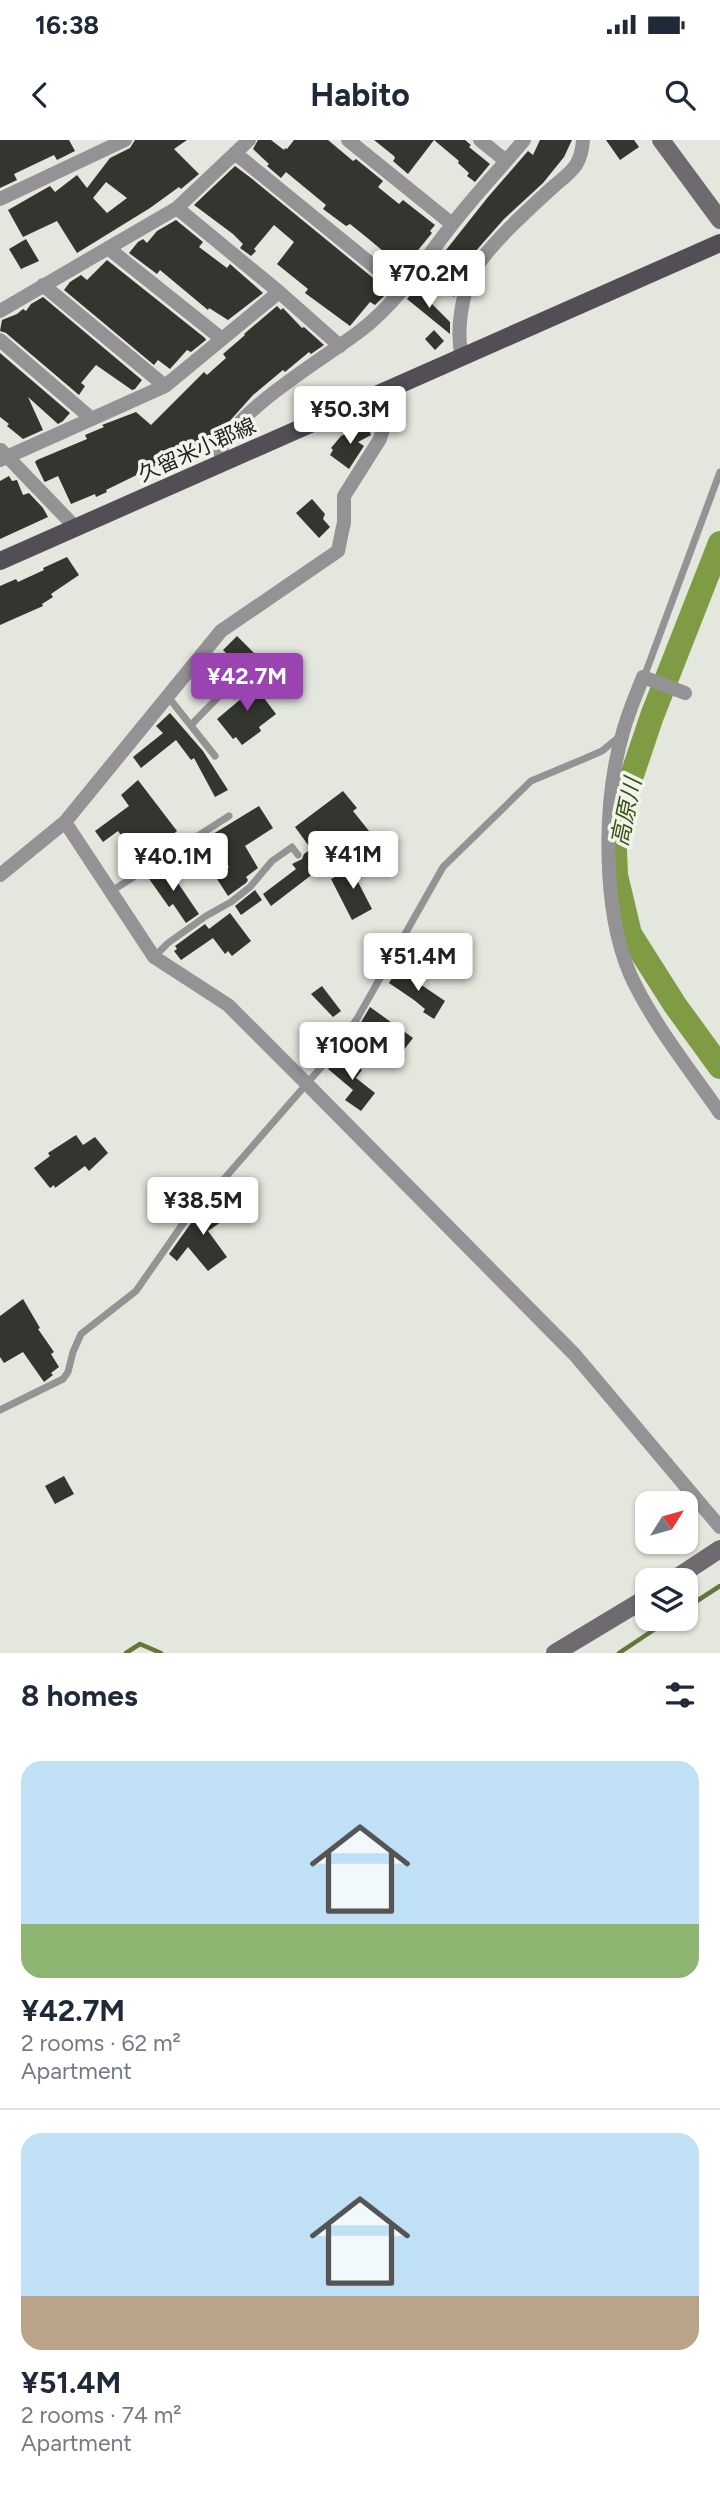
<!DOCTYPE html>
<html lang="en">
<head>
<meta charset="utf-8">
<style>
  :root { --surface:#fff; --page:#f6f6f7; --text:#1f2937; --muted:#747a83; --line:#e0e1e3; --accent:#9a44b1 }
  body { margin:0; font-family:Figtree,"Noto Sans JP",sans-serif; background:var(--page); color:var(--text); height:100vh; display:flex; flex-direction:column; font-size:26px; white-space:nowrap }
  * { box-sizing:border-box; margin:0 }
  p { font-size:23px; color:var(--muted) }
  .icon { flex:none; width:38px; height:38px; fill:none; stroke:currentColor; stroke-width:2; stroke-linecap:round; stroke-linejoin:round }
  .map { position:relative; height:1513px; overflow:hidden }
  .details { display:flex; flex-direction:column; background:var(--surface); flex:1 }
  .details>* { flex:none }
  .needle { width:46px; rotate:53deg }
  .controls { position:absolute; left:635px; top:1351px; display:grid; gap:14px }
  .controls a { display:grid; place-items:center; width:63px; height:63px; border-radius:14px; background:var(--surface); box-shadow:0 2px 5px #0004; font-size:35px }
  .price { position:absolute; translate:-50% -60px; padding:0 16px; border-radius:7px; background:#fff; color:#222; font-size:23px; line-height:46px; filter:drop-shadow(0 2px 4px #0008) }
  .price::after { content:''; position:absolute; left:50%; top:42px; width:21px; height:16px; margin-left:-10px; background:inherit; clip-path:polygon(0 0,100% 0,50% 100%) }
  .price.on { background:var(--accent); color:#fff }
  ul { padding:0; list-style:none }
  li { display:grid; align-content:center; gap:14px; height:371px; padding:0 21px }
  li+li { border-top:2px solid var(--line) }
  li span { display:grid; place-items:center; height:217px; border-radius:21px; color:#555 }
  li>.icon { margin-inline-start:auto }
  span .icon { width:126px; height:126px; fill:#fffc; stroke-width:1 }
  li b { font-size:30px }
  h2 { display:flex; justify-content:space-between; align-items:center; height:84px; padding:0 21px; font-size:30px }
  .status { display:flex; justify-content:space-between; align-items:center; height:49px; padding:0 35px; background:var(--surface); direction:ltr }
  .status svg { height:19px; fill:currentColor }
  header { display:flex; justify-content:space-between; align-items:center; height:91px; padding:0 21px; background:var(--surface); font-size:32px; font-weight:700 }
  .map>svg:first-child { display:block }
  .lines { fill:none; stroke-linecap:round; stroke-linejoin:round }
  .stream { stroke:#637739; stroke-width:4.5 }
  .river { stroke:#7f9c45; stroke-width:24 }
  .building { fill:#32362e; fill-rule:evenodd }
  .lane { stroke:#959296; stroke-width:7 }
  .street { stroke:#959296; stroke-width:14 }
  .secondary { stroke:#6e6a70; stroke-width:18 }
  .primary { stroke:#534e55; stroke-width:18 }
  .labels { text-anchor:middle; stroke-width:7; stroke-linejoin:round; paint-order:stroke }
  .street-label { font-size:21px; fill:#21221e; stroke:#f0f4ea }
  .water-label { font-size:23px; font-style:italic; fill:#3c5010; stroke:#f0f4ea }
</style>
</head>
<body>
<div class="status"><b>16:38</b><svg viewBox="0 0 49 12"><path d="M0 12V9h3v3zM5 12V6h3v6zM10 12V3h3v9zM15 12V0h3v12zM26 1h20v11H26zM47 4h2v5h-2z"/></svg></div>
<header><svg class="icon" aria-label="back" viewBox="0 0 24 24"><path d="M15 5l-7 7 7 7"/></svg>Habito<svg class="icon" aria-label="search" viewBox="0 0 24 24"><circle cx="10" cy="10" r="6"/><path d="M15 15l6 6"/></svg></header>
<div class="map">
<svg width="720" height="1513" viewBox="0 0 720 1513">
  <rect width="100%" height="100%" fill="#e3e7dd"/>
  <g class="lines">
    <path class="stream" d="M686,1468L720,1446
      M126,1513L140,1504L161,1513
      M619,1513L670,1479"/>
    <path class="river" d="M720,403L652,576L627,650L617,689L615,710L616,735L630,794L675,865L720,927"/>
  </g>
  <path class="building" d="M0,0H69L75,11L57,20L54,15L14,34L17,40L0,48Z
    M135,0H187L174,9L199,34L181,49L179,47L150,68L77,113L57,81L23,97L8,70L50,46L55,52L77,35L87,48L110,18L130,8ZM106,42L127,58L107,73L93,58Z
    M258,0H271L284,10L285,8L287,9L294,0H328L353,21L356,19L383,41L378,47L399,64L403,60L435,85L430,91L432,93L410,120L406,117L395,129L401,136L384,122L389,116L365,96L350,84L346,86L323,69L326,65L286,32L281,38L267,26L269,24L253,9Z
    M374,0H434L408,34L393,21L395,18L394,16Z
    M434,0H465L471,5L469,7L490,24L475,42L467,36L469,33L458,23L459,21Z
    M540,0H572L564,17L543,43L504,79L474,113L459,139L454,157L427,134L488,57L528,11L533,15Z
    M606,0H634L639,7L620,20Z
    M235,26L251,38L389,151L375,165L370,162L350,186L305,153L308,149L277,124L294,102L274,85L254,109L256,111L251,116L240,108L243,104L233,94L194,65Z
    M176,80L203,102L199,107L227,128L230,124L263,153L228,180L209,168L208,170L160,130L157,134L129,113L138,102L143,99L147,103L157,91Z
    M26,99L39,121L21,129L9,109Z
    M107,120L205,198L206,200L191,212L187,210L170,229L158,220L154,225L64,150L70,142L81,135L87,140Z
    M416,148L450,182V194L407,159Z
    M43,157L142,240L135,249L132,250L96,225L81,243L85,246L79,255L6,193L0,191L2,180L17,174L23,169L26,171L31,164Z
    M277,166L281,170L283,168L302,188L304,187L324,205L311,214L309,212L285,232L283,230L253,255L219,293L193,311L191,309L153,327L106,350L107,352L96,357L95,354L71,364L58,336L45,342L44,341L35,322L37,320L87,299L85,295L104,287L102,285L136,272L151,285L204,232L207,235L226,218L223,214L245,195L244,194Z
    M434,190L444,201L435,210L425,199Z
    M0,213L70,273L63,281L58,284L28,257L43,290L23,299L7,286L9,284L0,277Z
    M367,284L371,295L358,302L364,306L349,329L330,315L333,310L331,308L341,296Z
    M9,336L12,341L17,340L23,355L29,353L43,368L48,377L0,399V341Z
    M312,359L325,374L323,379L330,387L319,398L296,373Z
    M67,417L79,435L51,454L53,457L42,464L43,466L0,485V446L16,439L18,442L44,430L43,428Z
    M237,496L263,522L249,536L223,510Z
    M246,534L276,574L259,587L261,591L242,605L236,597L233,599L217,579L242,558L241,556L244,554L236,542Z
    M170,573L203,611L228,650L215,657L194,618L191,620L176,600L141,628L133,617L163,593L156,586Z
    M138,640L177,691L154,710L158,714L142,724L118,691L103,702L95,691L129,666L121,655Z
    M343,651L357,668L353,671L369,691L271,766L263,754L296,729L292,724L302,719L304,714L311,709L295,687Z
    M259,666L273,688L245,706L258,728L246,737L248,740L246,743L228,756L217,739L220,737L218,734L229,727L218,713L221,710L215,702L218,700L213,694Z
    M361,723L368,734L357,740L372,769L352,780L331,739Z
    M165,724L199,774L186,783L173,764L169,767L147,736Z
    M255,750L262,760L241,775L235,766Z
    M230,773L251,801L232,816L228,811L225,814L213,798L181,820L174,811L177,809L175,806L205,784L209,789Z
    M398,829L445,861L434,879L423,872L425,869L414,860L389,843Z
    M322,846L341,871L333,877L311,854Z
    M370,867L413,898L396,920L371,900L373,897L368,893L369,891L360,884Z
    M340,915L362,930L356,938L375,953L361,971L345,960L353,950L328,929Z
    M76,995L83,1005L95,997L108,1013L89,1031L85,1026L55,1048L54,1045L50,1048L34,1028L50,1016L48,1013Z
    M218,1058L231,1075L208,1091L227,1117L208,1131L188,1107L177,1121L169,1114L194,1079Z
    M23,1159L40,1188L38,1189L54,1212L51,1214L59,1227L51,1233L53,1235L44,1242L23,1212L4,1223L0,1217V1176Z
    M64,1336L74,1354L55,1364L45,1346Z"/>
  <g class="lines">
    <path class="lane" d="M644,537L720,332
      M169,558L215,616
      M191,585L228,547L235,556
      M110,752L229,676
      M154,817L168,803L206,776L231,762L250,747L272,721L292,707L298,715
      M0,1270L63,1239L68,1232L73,1212L81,1194L136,1151L189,1075L217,1047L337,909L358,877L443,727L531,641L586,618L602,611L619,597"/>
    <path class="street" d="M348,0L452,84
      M480,0L506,21
      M235,13L403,150
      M0,59L125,0
      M177,68L279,152L340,206
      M108,108L222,199
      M43,145L165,246
      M0,171L177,68L249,0
      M0,200L92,279
      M462,218C456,192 461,153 475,129C491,103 530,68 553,47C571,31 581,27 583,0
      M1,310L76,388
      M0,320L165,246L279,152
      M226,322L220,312C232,272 325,218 360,191C398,162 422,123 451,86C474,56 500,29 524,0
      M685,553L643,537C636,555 628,573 623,592C603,661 602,768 630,834C651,881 691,931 720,973
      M65,682L154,817L228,865L306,943L575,1215L720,1387
      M0,735L65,682L221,491L338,411L344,382V356L380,299L388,273L386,252"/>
    <path class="secondary" d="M661,0L720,80
      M673,1440L720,1409
      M555,1513L648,1457"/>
    <path class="primary" d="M0,421L720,103"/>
  </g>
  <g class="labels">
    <g class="street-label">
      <text transform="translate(197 310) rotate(-24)" y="7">久留米小郡線</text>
    </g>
    <g class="water-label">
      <text transform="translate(626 672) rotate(-78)" y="8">高原川</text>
    </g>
  </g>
</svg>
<div class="controls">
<a><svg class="needle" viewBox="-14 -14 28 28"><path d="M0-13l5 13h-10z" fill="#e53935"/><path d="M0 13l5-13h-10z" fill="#747a83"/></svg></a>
<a><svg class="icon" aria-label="layers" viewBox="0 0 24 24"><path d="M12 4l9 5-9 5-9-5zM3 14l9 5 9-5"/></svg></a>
</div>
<b class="price" style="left:429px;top:170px">¥70.2M</b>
<b class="price" style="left:350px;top:306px">¥50.3M</b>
<b class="price on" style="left:247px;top:573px">¥42.7M</b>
<b class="price" style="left:353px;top:751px">¥41M</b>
<b class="price" style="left:173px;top:753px">¥40.1M</b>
<b class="price" style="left:418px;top:853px">¥51.4M</b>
<b class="price" style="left:352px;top:942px">¥100M</b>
<b class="price" style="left:203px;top:1097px">¥38.5M</b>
</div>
<section class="details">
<h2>8 homes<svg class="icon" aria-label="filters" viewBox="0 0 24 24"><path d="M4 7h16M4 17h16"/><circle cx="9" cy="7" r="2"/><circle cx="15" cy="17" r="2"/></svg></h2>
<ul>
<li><span style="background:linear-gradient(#bfe0f5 75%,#8fb573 0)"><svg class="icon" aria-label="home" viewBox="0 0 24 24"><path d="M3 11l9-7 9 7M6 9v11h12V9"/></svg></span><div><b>¥42.7M</b><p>2 rooms · 62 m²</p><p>Apartment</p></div></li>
<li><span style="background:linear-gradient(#bfe0f5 75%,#b9a48a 0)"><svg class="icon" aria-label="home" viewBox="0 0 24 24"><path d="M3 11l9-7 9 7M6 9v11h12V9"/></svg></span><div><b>¥51.4M</b><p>2 rooms · 74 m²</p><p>Apartment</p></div></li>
</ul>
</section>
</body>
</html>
